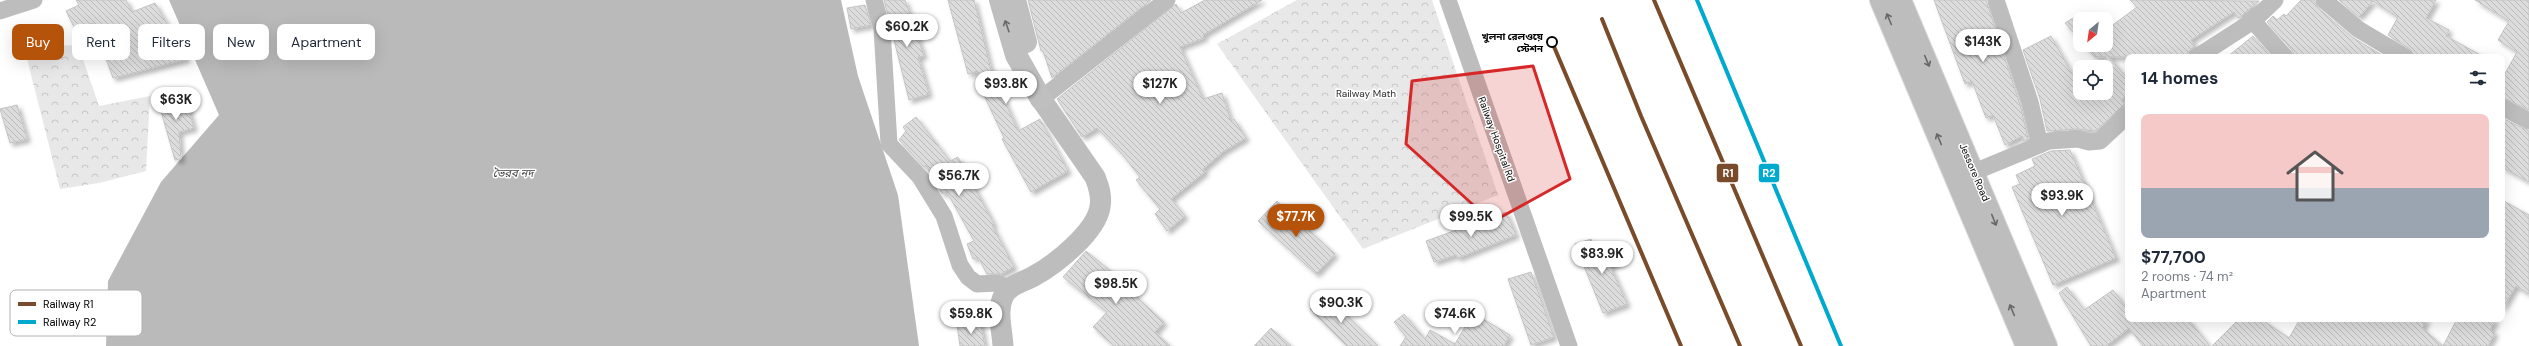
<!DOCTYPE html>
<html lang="en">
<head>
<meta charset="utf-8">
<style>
  :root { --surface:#fff; --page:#f6f6f7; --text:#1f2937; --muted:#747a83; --line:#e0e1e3; --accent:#b45309 }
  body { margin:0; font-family:"DM Sans","Noto Sans Bengali",sans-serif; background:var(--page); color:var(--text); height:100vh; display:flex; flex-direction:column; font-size:15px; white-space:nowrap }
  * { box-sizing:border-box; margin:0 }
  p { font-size:13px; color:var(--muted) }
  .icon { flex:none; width:22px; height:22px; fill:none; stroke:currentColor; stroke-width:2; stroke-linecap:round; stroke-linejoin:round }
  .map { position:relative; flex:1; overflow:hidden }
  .side { position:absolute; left:2125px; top:54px; width:380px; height:268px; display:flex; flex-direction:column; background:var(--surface); border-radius:8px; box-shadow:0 4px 16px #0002 }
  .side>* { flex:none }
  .guide { position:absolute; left:12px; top:24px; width:380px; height:36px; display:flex; gap:8px }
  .needle { width:26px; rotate:209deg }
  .controls { position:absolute; left:2073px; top:12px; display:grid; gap:8px }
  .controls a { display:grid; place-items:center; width:40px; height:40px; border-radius:8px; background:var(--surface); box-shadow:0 4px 16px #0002; font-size:20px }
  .price { position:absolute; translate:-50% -34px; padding:0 9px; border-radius:14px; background:#fff; color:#222; font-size:13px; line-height:26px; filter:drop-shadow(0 1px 2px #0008) }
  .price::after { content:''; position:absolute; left:50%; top:24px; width:12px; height:9px; margin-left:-6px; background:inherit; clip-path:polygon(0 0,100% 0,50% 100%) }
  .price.selected { background:var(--accent); color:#fff }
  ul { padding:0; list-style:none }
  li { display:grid; align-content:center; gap:8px; height:212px; padding:0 16px }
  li+li { border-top:1px solid var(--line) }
  li span { display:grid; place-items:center; height:124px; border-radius:8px; color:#555 }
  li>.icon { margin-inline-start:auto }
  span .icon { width:72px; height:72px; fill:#fffc; stroke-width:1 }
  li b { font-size:17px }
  h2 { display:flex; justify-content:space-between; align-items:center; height:48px; padding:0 16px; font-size:17px }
  .chip { padding:0 14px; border-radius:8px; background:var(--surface); box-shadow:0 4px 16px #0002; font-size:14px; line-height:36px }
  .chip.selected { background:var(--accent); color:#fff }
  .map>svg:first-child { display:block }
  .park { fill:url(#park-crowns) }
  .water { fill:#bababa }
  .building { fill:url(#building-back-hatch); stroke:#c4c4c4; filter:url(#shadow) }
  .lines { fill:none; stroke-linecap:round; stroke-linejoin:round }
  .trunk-casing { stroke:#dbdbdb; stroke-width:24 }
  .minor { stroke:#bdbdbd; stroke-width:17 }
  .tertiary { stroke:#bdbdbd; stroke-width:21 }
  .secondary { stroke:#bfbfbf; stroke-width:22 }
  .trunk { stroke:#bdbdbd; stroke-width:22 }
  .rail-1-casing { stroke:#fff; stroke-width:7 }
  .rail-2-casing { stroke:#fff; stroke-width:7 }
  .rail-1 { stroke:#7a4b2a; stroke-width:4 }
  .rail-2 { stroke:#00a9ce; stroke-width:4 }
  .oneway { stroke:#686868 }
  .oneway2 { stroke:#696969 }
  .marked { fill:#d62828; fill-opacity:0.2; stroke:#d62828; stroke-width:3; stroke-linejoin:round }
  .stop-dot { fill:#fff; stroke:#000; stroke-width:2 }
  .labels { text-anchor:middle; stroke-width:3; stroke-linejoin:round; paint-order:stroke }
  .stop-label { font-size:10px; font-weight:bold; fill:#000; stroke:#fff; text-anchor:end }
  .park-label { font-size:10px; fill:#2d2d2d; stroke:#fff }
  .street-label { font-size:10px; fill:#000; stroke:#fff }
  .water-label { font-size:11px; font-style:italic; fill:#3e3e3e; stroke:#fff }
  .key { fill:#fff; stroke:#b2b2b2; stroke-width:1 }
  .key-label { font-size:11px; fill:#000 }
  .line-badge { stroke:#fff; stroke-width:1.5 }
  .badge-label { font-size:11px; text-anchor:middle; font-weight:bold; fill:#fff }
</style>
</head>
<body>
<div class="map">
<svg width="2529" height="346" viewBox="0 0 2529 346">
  <defs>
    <pattern id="park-crowns" width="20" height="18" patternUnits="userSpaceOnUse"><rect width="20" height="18" fill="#e8e8e8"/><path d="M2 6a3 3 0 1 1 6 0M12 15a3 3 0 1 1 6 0" fill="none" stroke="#c5c5c5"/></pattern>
    <pattern id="building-back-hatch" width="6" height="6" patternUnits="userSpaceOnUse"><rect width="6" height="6" fill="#dcdcdc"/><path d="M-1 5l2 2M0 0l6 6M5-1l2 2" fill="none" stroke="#bbb"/></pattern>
    <filter id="shadow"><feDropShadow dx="3.5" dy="3.5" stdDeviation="2" flood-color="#0004"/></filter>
  </defs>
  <rect width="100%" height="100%" fill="#fff"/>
  <path class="park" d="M1297,0H1432L1498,195L1363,249L1217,44Z
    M78,45L99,106L150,96L146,171L99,183L60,189L24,47Z"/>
  <path class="water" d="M169,0H841L858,76L898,195L919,346H106L108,281L161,182L219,115Z"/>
  <path class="building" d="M76,0H126L132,12L155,3L187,59L113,78L93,23L76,31L66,11L79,5Z
    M884,0H905L924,56L918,57L929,94L909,100Z
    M948,0H974L995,87L998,86L1018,131L1040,119L1068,171L1031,192L1002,139L1004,138L981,89L977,71L968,74Z
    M1028,0H1151L1052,78L1043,51H1041Z
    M1205,0H1262L1203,35L1204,38L1180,47L1203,99L1222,93L1231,121L1234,119L1246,138L1224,151L1203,169L1205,172L1171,199L1185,216L1167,231L1155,214L1160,209L1136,180L1140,177L1122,154L1097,128L1082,137L1057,99L1176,4L1181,13Z
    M1934,0H1986L2020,105L2028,139L2024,141L2022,136L2005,145L1993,115L1986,118L1972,81L1965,84Z
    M2130,0L2259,1L2239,18L2234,12L2191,40L2195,46L2188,52L2187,57H2109L2128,79V95L2121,100L2124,104L2096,131L2077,129L2047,131L2040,99L2023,50L2051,36L2080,88V93H2106V57H2095L2084,45H2106V30L2137,7Z
    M2301,0H2314L2318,8L2352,37L2385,57H2295L2292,50L2267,22L2273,16L2277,20L2284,14L2286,16Z
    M2339,0H2436L2426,18L2449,30L2446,36L2484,57H2415L2410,49L2388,35L2398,17L2373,1L2359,17Z
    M2475,0H2529V110L2502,97V79L2517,52L2498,40L2509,21Z
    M865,5L871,25L851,29L847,8Z
    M2083,12L2088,19H2080V40L2065,23Z
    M2253,36L2272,57H2227Z
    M184,94L194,128L179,132L181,159L175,160L158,101Z
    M17,105L27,139L10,143L0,109Z
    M916,117L950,161L958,157L994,224L992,225L1014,267L1001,274H987L978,257L973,259L967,244L974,241L947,192L942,194L926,165L924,167L899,140L906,131L903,127Z
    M2502,118L2529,131V182L2502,167Z
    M2070,150L2116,258L2053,285L2012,187L2020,184L2016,175L2035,166L2032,159L2051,151Z
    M2502,200L2529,215V294L2516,286L2502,309Z
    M1277,201L1335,254L1316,274L1258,221Z
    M1506,212L1516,235L1458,258L1456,255L1434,262L1426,241Z
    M1591,239L1598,254L1612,248L1617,263L1610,266L1627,304L1603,313L1575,244Z
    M1086,251L1129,286L1128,289L1164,322L1155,332L1170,346H1114L1093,327L1107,312L1063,277Z
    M1531,272L1554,337L1531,345L1508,279Z
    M2067,287L2084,310L2113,290L2128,309V319H2188L2210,346H2143L2129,328L2106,346H2091L2059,293Z
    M1325,294L1378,346H1347L1310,309Z
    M1473,313L1510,335L1504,346H1400L1406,337L1394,322L1404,314L1425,339L1430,330L1455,344Z
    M2239,319H2261L2289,338L2300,319H2427L2422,328L2443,346L2457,319H2496L2490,330L2495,333L2488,346H2212Z
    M980,321L985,346H960L957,325Z
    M1271,328L1291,346H1254Z"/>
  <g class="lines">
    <g class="trunk-casing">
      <path id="trunk" d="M1881,0L2027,346
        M1900,0L2046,346"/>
    </g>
    <path class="minor" d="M874,0L882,29L889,144L920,177L944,216L960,265L968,277L977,284L997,283L1009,288
      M1448,0L1569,346
      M1996,0L2030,102L2040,145
      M2324,0L2358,29L2405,57
      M0,11L34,0
      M2253,21L2285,57
      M2197,57L2253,21L2275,0
      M1041,99L1167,0
      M2502,107L2529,121
      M1974,172L2049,141L2078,139L2089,142L2100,141L2128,115"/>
    <path class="tertiary" d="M1003,346C1002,329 996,310 1004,295C1010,284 1024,282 1034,276C1056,264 1096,232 1100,207C1102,196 1099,187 1095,177L1041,99"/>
    <path class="secondary" d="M1000,0L1016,55L1041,99
      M1015,0L1026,42"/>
    <use href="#trunk" class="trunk"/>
    <g class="rail-1-casing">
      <path id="rail-1" d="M1654,0L1801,346
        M1602,19L1641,116L1740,346
        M1552,42L1681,346"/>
    </g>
    <g class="rail-2-casing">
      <path id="rail-2" d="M1697,0L1841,346"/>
    </g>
    <use href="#rail-1" class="rail-1"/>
    <use href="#rail-2" class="rail-2"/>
  </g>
  <defs><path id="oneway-shaft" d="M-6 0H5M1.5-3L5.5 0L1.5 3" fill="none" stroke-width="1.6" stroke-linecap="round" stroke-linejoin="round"/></defs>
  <g class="oneway">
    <use href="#oneway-shaft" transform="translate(1889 19) rotate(-113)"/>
    <use href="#oneway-shaft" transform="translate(1927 61) rotate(67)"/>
    <use href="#oneway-shaft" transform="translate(1939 139) rotate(-113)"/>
    <use href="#oneway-shaft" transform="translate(1994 220) rotate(68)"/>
    <use href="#oneway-shaft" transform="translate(2012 310) rotate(-113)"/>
  </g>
  <use class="oneway2" href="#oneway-shaft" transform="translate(1007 26) rotate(-109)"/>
  <path class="marked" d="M1533,66L1570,179L1492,222L1406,144L1412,81Z"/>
  <circle class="stop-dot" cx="1552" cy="42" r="5"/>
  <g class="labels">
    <g class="stop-label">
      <text x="1543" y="40">খুলনা রেলওয়ে<tspan x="1543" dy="12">স্টেশন</tspan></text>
    </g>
    <g class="park-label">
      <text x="1366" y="97">Railway Math</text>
    </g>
    <g class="street-label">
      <text transform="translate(1497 139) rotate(70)" y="4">Railway Hospital Rd</text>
      <text transform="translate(1975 172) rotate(67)" y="4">Jessore Road</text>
    </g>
    <g class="water-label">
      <text x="513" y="177">ভৈরব নদ</text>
    </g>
  </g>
  <rect x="10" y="290" width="132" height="46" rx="6" class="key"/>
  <rect x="18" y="302" width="18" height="4" fill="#7a4b2a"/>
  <rect x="18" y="320" width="18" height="4" fill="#00a9ce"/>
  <g class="key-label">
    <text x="43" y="308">Railway R1</text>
    <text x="43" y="326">Railway R2</text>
  </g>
  <g class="line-badge">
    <rect x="1716" y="163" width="23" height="20" rx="4" fill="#7a4b2a"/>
    <rect x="1758" y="163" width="22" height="20" rx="4" fill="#00a9ce"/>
  </g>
  <g class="badge-label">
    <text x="1728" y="177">R1</text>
    <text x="1769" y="177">R2</text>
  </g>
</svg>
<div class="controls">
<a><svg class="needle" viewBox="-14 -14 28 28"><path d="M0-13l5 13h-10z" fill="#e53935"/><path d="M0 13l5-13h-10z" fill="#747a83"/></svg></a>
<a><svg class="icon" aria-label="locate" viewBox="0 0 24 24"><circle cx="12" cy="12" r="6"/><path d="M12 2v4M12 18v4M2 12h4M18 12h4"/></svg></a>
</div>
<b class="price" style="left:907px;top:48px">$60.2K</b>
<b class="price" style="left:1983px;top:63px">$143K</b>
<b class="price" style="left:1006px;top:105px">$93.8K</b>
<b class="price" style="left:1160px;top:105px">$127K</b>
<b class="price" style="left:176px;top:121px">$63K</b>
<b class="price" style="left:959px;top:197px">$56.7K</b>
<b class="price" style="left:2062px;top:217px">$93.9K</b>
<b class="price selected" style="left:1296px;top:238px">$77.7K</b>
<b class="price" style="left:1471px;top:238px">$99.5K</b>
<b class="price" style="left:1602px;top:275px">$83.9K</b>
<b class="price" style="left:1116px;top:305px">$98.5K</b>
<b class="price" style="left:1341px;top:324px">$90.3K</b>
<b class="price" style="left:971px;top:335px">$59.8K</b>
<b class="price" style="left:1455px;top:335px">$74.6K</b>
<div class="guide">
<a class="chip selected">Buy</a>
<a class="chip">Rent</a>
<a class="chip">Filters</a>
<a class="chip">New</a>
<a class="chip">Apartment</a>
</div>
<section class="side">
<h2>14 homes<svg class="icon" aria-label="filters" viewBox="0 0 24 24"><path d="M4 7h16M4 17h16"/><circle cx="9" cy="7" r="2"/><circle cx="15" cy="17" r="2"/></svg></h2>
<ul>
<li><span style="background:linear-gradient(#f6c9c9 60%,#9aa5b1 0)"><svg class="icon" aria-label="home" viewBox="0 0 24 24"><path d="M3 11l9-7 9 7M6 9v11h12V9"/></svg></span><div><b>$77,700</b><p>2 rooms · 74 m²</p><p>Apartment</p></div></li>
</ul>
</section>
</div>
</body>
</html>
